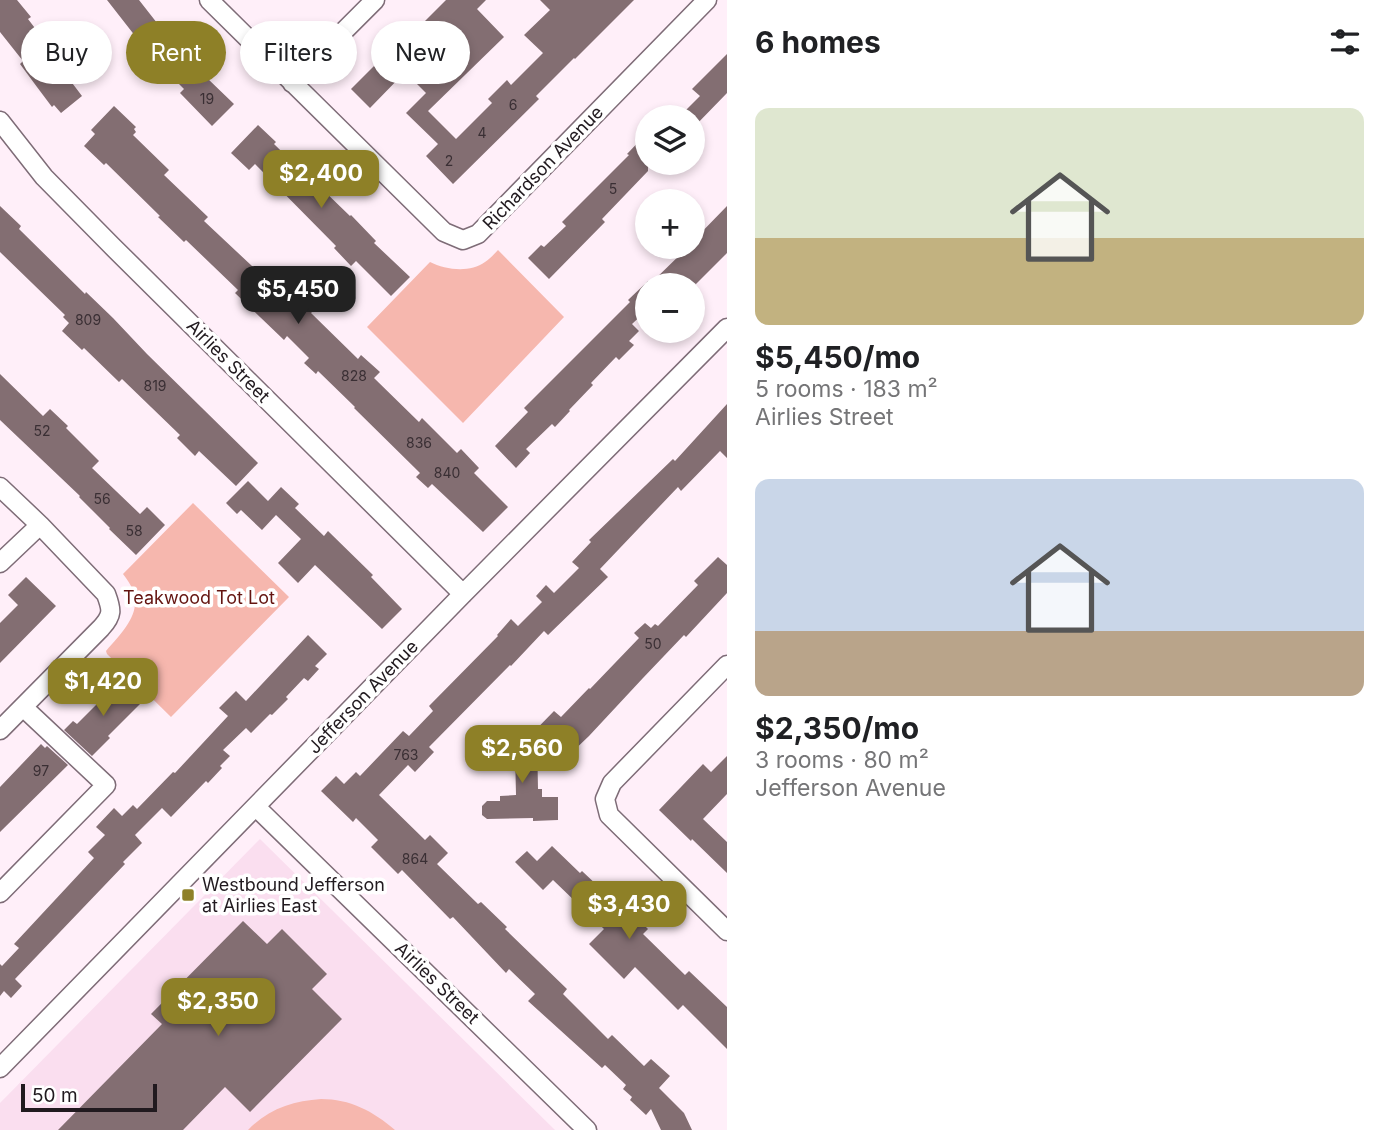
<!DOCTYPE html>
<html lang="en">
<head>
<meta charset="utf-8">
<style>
  :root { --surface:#fff; --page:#f2f2f2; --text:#202124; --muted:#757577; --accent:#8e8027 }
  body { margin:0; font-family:Inter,sans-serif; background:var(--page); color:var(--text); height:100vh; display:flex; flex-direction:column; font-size:26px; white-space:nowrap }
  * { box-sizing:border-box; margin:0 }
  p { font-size:23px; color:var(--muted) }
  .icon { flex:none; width:38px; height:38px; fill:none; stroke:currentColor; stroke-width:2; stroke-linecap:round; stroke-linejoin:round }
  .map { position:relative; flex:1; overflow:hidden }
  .details { display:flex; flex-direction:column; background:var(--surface); width:665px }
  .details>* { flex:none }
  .guide { position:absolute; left:21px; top:21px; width:600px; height:63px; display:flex; gap:14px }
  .tools { position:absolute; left:635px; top:105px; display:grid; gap:14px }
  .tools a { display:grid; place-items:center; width:70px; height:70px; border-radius:50%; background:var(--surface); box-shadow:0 4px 10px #0003; font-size:35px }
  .scale { position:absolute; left:21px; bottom:18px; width:136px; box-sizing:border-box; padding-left:7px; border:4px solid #211a1f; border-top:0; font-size:19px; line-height:24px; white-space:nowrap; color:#211a1f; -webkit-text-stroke:5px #fff; paint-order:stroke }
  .price { position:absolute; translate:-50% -60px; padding:0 16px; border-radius:14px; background:var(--accent); color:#fff; font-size:23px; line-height:46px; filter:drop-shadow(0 2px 4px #0008) }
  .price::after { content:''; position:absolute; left:50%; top:42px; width:21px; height:16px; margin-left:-10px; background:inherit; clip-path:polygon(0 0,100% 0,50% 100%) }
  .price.selected { background:#222; color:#fff }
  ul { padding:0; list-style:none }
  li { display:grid; align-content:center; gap:14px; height:371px; padding:0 28px }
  li span { display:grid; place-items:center; height:217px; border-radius:14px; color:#555 }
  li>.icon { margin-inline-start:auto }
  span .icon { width:126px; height:126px; fill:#fffc; stroke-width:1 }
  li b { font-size:30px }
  h2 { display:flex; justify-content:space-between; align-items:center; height:84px; padding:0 28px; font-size:30px }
  .tag { padding:0 24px; border-radius:32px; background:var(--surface); box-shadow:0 4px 10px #0003; font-size:24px; line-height:63px }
  .tag.selected { background:var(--accent); color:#fff }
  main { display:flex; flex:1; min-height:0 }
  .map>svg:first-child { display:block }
  .built { fill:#fadeef }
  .green { fill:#f6b7ae }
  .building { fill:#836e72 }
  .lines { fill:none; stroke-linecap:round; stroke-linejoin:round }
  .minor-casing { stroke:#7e6c77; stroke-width:21 }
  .minor { stroke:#fff; stroke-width:18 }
  .poi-dot { fill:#8e8027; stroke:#fff; stroke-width:2.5 }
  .labels { text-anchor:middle; stroke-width:7; stroke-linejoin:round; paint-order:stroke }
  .number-label { font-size:14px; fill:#3a2f34 }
  .street-label { font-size:18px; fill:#211a1f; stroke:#fff }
  .park-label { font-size:18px; fill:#641410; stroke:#fff }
  .poi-label { font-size:18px; fill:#211a1f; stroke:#fff; text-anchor:start }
</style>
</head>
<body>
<main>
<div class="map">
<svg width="727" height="1130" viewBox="0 0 727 1130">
  <rect width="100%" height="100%" fill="#ffeff9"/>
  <path class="built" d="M260,839L555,1130H0V1103Z"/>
  <path class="green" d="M498,250L564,317L463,423L367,327L430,262C446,270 470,273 485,262C490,259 494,254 498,250Z
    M193,503L289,597L171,717L107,654L106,651C128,626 149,606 123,574Z
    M321,1099C350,1099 373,1111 395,1130H248C268,1109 293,1101 321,1099Z"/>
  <path class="building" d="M0,0H17L31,17L28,19L60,61L57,63L82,96L61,113L54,105L52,107L37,87L20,64L23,61L0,32Z
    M107,0H139L168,37L182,51L180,52L234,104L212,126L180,93L184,89L150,55Z
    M446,0H486L477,9L504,37L428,111L456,139L492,103L488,99L507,80L511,85L543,53L524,35L550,10L540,0H634L575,59L574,58L536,96L539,99L453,184L426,156L438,144L406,113L426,93L405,72L370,108L351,89L374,66L376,68L406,38L407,39Z
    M727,54V93L693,128V117H679L700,96L692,89Z
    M114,106L136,127L134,129L136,132L133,135L169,170L164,175L208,217L204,221L285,297L292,290L313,311L311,313L358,359L361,355L380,372L374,378L419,422L422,418L457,453L461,449L479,468L474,473L508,507L483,532L432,484L428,488L416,477L420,473L354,408L355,407L318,371L316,374L304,363L309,358L287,336L284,340L235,293L238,290L186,240L184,242L158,217L160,216L106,163L104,165L84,146L95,134L91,130Z
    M258,125L276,142L274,144L319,188L320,187L350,216L351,215L376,241L374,243L410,277L391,296L356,261L351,266L334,248L336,246L255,164L249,170L231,153Z
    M648,132V171L602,219L605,222L549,279L528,258L541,245L544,247L566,226L562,222L629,155L627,154Z
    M0,206L21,226L19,229L85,294L86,292L113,318L147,354L258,463L236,486L199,451L195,456L177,438L180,435L122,379L119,382L84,348L82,350L62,331L69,323L63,317L65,315L0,252Z
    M727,206V253L695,285H649L688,247H693V241Z
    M648,281V309L632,324L639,331L629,341L634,345L619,360L616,357L591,383L593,385L569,410L570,411L555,427L552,424L526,449L530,453L516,468L495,446L528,412L524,408L630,302L628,300Z
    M0,374L43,416L50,409L68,426L66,428L99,461L92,468L140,514L147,507L165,525L136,555L109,529L110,528L79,497L80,496L0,420Z
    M727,404V458L720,451L681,491L678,487L600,569L608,577L548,635L544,631L511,666L510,665L429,747L434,752L415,772L408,765L379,795L425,840L430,835L448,853L437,864L478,904L481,902L507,927L505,929L567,989L563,994L608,1039L612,1035L644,1066L651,1059L670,1076L659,1088L684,1113L692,1130H661L651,1109L646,1115L630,1100L632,1097L623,1089L626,1085L605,1065L602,1068L528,1001L535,994L509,969L506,973L453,917L450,919L402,870L398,874L371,847L378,840L356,818L353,822L321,791L336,776L344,784L356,772L360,776L403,731L409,736L433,711L429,706L498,636L497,635L511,619L518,626L542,602L536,596L546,585L554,593L579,568L572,562L591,542L589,540L673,459L675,461Z
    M248,481L268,501L281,487L299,504L295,508L324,536L328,531L373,575L371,577L402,609L382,629L315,565L298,583L278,563L301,539L276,515L262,530L241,510L237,514L226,503Z
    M718,557L727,565V593L686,637L684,635L643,678L589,736L567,757L561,752L556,757L537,737L538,789H542V797H558V820L533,821V818L487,819L482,815V806L487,801H500V796L516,795L515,751L554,711L561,717L589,688L590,689L639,638L634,633L645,623L651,628L655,624L658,626L698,585L694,581Z
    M26,577L56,606L0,663V623L18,605L8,595Z
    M308,635L327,654L315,666L319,669L308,681L304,678L286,697L288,699L272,715L270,714L251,733L246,728L223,750L230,756L220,766L222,768L208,783L206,781L171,817L162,808L135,835L142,843L123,862L125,864L15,979L22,986L11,998L4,991L0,996V964L2,966L19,948L14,944L94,858L88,852L105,835L96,827L114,808L122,816L133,805L137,809L173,772L175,773L228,716L219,708L236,691L246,701Z
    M120,682L141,703L108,736L110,738L92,756L64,730L73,721L77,724L97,704L91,697L103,686L107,689L109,688L111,690Z
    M41,744L45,748L47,746L68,765L0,832V787Z
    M727,756V794L703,819L727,842V873L692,839L691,841L659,810L703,764L711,772Z
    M552,846L580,873L582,871L600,888L602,886L628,911L629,910L648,929L643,934L685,975L689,971L727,1007V1049L683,1005L678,1010L635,967L624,979L589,944L604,929L553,880L543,890L515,862L527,851L537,861Z
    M243,921L267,944L282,929L327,974L312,989L342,1019L250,1112L225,1087L183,1130H58L162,1024L151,1014Z"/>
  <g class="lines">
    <g class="minor-casing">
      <path id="minor" d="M209,0L444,232L463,240L478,234L707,0
        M292,83L375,0
        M0,121L44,177L112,246L463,594
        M0,487L40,525L106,594C112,610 113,615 101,628L0,730
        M0,563L40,525
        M727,665L612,783L605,799L609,815L727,931
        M256,807L587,1130
        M0,893L106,785L23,707
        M0,1068L463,594L727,328"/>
    </g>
    <use href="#minor" class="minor"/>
  </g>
  <rect class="poi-dot" x="181" y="888" width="14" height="14" rx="3.5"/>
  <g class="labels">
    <g class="number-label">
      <text x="207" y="104">19</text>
      <text x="513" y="110">6</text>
      <text x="482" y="138">4</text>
      <text x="449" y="166">2</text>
      <text x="613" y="194">5</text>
      <text x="88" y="325">809</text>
      <text x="354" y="381">828</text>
      <text x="155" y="391">819</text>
      <text x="42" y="436">52</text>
      <text x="419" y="448">836</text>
      <text x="447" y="478">840</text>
      <text x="102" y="504">56</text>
      <text x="134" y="536">58</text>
      <text x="653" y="649">50</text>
      <text x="406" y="760">763</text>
      <text x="41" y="776">97</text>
      <text x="415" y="864">864</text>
    </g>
    <g class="street-label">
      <text transform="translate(543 168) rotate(-46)" y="6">Richardson Avenue</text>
      <text transform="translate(228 361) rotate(45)" y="6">Airlies Street</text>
      <text transform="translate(363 697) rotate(-46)" y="6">Jefferson Avenue</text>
      <text transform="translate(437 983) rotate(44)" y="6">Airlies Street</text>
    </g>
    <g class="park-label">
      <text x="199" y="604">Teakwood Tot Lot</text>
    </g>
    <g class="poi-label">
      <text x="202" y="891">Westbound Jefferson<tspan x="202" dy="21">at Airlies East</tspan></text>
    </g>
  </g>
</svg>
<div class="tools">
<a><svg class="icon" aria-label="layers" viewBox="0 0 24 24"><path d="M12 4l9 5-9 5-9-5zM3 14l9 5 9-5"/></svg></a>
<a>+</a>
<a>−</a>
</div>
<div class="scale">50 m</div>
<b class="price" style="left:321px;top:210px">$2,400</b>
<b class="price selected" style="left:298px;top:326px">$5,450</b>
<b class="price" style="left:103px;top:718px">$1,420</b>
<b class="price" style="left:522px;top:785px">$2,560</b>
<b class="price" style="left:629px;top:941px">$3,430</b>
<b class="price" style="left:218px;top:1038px">$2,350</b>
<div class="guide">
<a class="tag">Buy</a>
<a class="tag selected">Rent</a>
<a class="tag">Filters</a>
<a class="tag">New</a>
</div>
</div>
<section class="details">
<h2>6 homes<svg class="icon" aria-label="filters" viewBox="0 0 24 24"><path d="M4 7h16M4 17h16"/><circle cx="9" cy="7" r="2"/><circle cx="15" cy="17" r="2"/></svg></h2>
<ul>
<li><span style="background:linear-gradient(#dfe7d0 60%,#c2b280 0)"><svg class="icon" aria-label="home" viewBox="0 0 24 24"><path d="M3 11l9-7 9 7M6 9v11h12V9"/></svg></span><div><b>$5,450/mo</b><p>5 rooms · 183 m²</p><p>Airlies Street</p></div></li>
<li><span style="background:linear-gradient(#c9d6e8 70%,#b9a48a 0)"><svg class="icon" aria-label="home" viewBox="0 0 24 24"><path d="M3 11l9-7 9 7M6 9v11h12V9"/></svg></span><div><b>$2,350/mo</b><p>3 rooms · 80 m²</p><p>Jefferson Avenue</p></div></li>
</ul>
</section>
</main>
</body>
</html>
